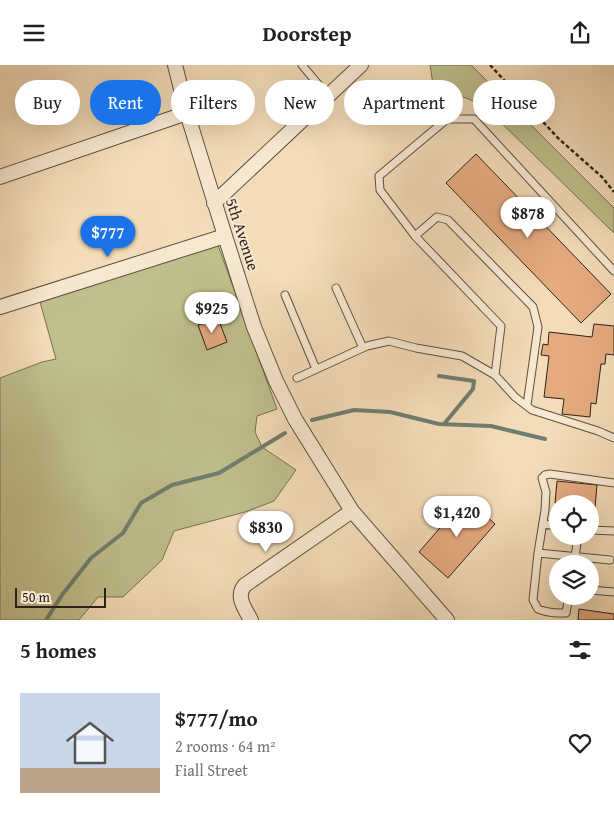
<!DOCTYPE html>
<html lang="en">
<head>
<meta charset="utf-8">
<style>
  :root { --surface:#fff; --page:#f2f2f2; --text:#202124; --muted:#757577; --line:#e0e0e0; --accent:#1a73e8 }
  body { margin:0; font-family:"Gentium Book Plus",serif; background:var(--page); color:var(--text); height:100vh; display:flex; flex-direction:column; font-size:19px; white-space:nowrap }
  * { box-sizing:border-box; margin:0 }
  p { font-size:16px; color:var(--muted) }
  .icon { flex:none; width:28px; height:28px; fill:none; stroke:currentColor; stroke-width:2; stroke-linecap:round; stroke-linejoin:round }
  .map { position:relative; height:555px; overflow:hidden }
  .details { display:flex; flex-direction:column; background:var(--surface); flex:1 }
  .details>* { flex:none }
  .banner { position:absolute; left:15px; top:15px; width:585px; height:45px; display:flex; gap:10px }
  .buttons { position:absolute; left:549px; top:430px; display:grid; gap:10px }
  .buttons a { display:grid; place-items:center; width:50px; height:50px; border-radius:50%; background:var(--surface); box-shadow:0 5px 20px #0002; font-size:25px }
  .scale { position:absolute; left:15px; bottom:12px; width:91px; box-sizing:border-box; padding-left:5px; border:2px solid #2d2219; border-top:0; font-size:14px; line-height:18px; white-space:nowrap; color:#2d2219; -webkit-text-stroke:4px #f7e8d1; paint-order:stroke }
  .price { position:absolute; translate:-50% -42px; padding:0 11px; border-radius:18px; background:#fff; color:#222; font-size:16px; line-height:32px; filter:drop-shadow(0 1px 2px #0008) }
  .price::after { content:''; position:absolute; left:50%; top:30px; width:15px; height:11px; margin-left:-8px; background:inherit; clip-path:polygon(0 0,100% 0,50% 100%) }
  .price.selected { background:var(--accent); color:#fff }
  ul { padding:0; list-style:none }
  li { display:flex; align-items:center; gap:15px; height:125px; padding:0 20px }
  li+li { border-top:1px solid var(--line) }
  li span { display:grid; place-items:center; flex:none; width:140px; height:100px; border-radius:0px; color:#555 }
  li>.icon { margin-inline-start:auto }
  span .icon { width:60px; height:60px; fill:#fffc; stroke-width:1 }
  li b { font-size:21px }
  h2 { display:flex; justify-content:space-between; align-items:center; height:60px; padding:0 20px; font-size:21px }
  .pill { padding:0 18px; border-radius:22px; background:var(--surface); box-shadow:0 5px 20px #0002; font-size:18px; line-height:45px }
  .pill.selected { background:var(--accent); color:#fff }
  header { display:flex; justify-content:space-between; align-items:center; height:65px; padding:0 20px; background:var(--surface); font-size:22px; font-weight:700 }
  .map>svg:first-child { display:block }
  .green { fill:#bfbf8c; stroke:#767052 }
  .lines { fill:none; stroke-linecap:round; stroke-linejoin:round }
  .stream { stroke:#707e6f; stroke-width:4 }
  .building { fill:#e6aa80; stroke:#2d2219 }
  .lane-casing { stroke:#5e5041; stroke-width:9 }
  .street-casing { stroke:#5e5041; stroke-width:16 }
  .path { stroke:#2d2219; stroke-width:2.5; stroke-dasharray:4 2.5; stroke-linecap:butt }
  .lane { stroke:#f7e8d1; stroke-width:7 }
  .street { stroke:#f7e8d1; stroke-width:14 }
  .labels { text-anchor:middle; stroke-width:4; stroke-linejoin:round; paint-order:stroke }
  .street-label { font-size:16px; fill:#2d2219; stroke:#f7e8d1 }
</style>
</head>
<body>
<header><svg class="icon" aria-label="menu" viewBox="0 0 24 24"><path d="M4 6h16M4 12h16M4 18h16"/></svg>Doorstep<svg class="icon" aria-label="share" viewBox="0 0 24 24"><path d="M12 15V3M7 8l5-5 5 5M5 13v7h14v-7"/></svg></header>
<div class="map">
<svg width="614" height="555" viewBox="0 0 614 555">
  <rect width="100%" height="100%" fill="#f3dcb8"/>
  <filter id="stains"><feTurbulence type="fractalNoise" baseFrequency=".004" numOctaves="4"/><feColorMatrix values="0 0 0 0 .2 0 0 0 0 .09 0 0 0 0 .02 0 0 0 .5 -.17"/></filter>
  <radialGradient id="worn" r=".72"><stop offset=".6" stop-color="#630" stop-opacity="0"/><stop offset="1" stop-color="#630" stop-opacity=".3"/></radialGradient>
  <path class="green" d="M430,0H471L614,143V168L488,45C459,26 455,29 424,41L433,19Z
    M218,180L277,344L257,351L255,367L262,382L296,405L274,436L245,447L174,466L162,495L123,532H98L79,555H0V313L42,297L56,294L40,237Z"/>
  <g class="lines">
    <path class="stream" d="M439,311L474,316L473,324L444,359
      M312,355L354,345L390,347L439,359L491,361L545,374
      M46,555L62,530L91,493L123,468L141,438L172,420L219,408L285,368"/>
  </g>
  <path class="building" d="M476,89L611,229L581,258L446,118Z
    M218,253L227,277L207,285L198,260Z
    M594,259L614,261V290L606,289L605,299H601L596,339L591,338L590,352L562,349L564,334L544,332L549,291L541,290L543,279L548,280L549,267L592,272Z
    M557,416L597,420L595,442L590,441V439L555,438Z
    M466,433L495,459L448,513L419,487Z
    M579,544L614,549V555H578Z"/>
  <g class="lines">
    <g class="lane-casing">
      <path id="lane" d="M302,0L328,31
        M415,171L437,152L448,155L533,242L538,262L527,340
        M336,223L363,283
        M285,230L316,304
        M495,310L501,261L415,171L380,125L379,111L447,54H474L614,206
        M297,313L367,281L389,276L416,283L462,291L495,310L515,332L532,345L598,366L614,373
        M543,459L558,461
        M590,465L614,466
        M538,488L610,495
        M574,499L578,471
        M590,525L614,527
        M569,531L566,548C556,548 548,548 538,544L533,535L538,488L545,445L546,427L542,413L545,410L550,409L614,418"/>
    </g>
    <g class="street-casing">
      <path id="street" d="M175,0L187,48L225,171L254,262L276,316L295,354L352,446L447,555
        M0,112L187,48
        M214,138L361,0
        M0,242L225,171
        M251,555C245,544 235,531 245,520L352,446"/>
    </g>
    <path class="path" d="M490,0L559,74L602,112L614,127"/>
    <use href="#lane" class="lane"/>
    <use href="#street" class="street"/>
  </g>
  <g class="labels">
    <g class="street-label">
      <text transform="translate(243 169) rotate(72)" y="6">5th Avenue</text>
    </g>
  </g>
  <rect width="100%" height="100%" filter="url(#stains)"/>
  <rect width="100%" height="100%" fill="url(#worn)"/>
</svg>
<div class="buttons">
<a><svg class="icon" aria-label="locate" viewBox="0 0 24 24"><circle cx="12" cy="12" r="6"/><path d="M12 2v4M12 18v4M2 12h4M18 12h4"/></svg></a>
<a><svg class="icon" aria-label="layers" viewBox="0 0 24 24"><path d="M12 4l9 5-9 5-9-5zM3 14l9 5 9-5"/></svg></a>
</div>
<div class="scale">50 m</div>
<b class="price" style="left:528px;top:174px">$878</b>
<b class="price selected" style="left:108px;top:193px">$777</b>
<b class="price" style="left:212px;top:269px">$925</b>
<b class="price" style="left:457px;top:473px">$1,420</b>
<b class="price" style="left:266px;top:488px">$830</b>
<div class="banner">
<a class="pill">Buy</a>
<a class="pill selected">Rent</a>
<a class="pill">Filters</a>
<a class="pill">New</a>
<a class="pill">Apartment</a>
<a class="pill">House</a>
</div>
</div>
<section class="details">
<h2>5 homes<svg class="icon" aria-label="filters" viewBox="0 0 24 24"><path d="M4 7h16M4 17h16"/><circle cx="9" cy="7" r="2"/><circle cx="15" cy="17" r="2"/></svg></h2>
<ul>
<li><span style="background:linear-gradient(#c9d6e8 75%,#b9a48a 0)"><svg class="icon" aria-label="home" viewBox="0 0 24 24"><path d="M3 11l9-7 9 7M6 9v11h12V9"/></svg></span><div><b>$777/mo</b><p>2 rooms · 64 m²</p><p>Fiall Street</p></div><svg class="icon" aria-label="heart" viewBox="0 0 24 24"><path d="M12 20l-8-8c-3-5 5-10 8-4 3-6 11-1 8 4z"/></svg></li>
</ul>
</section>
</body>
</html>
